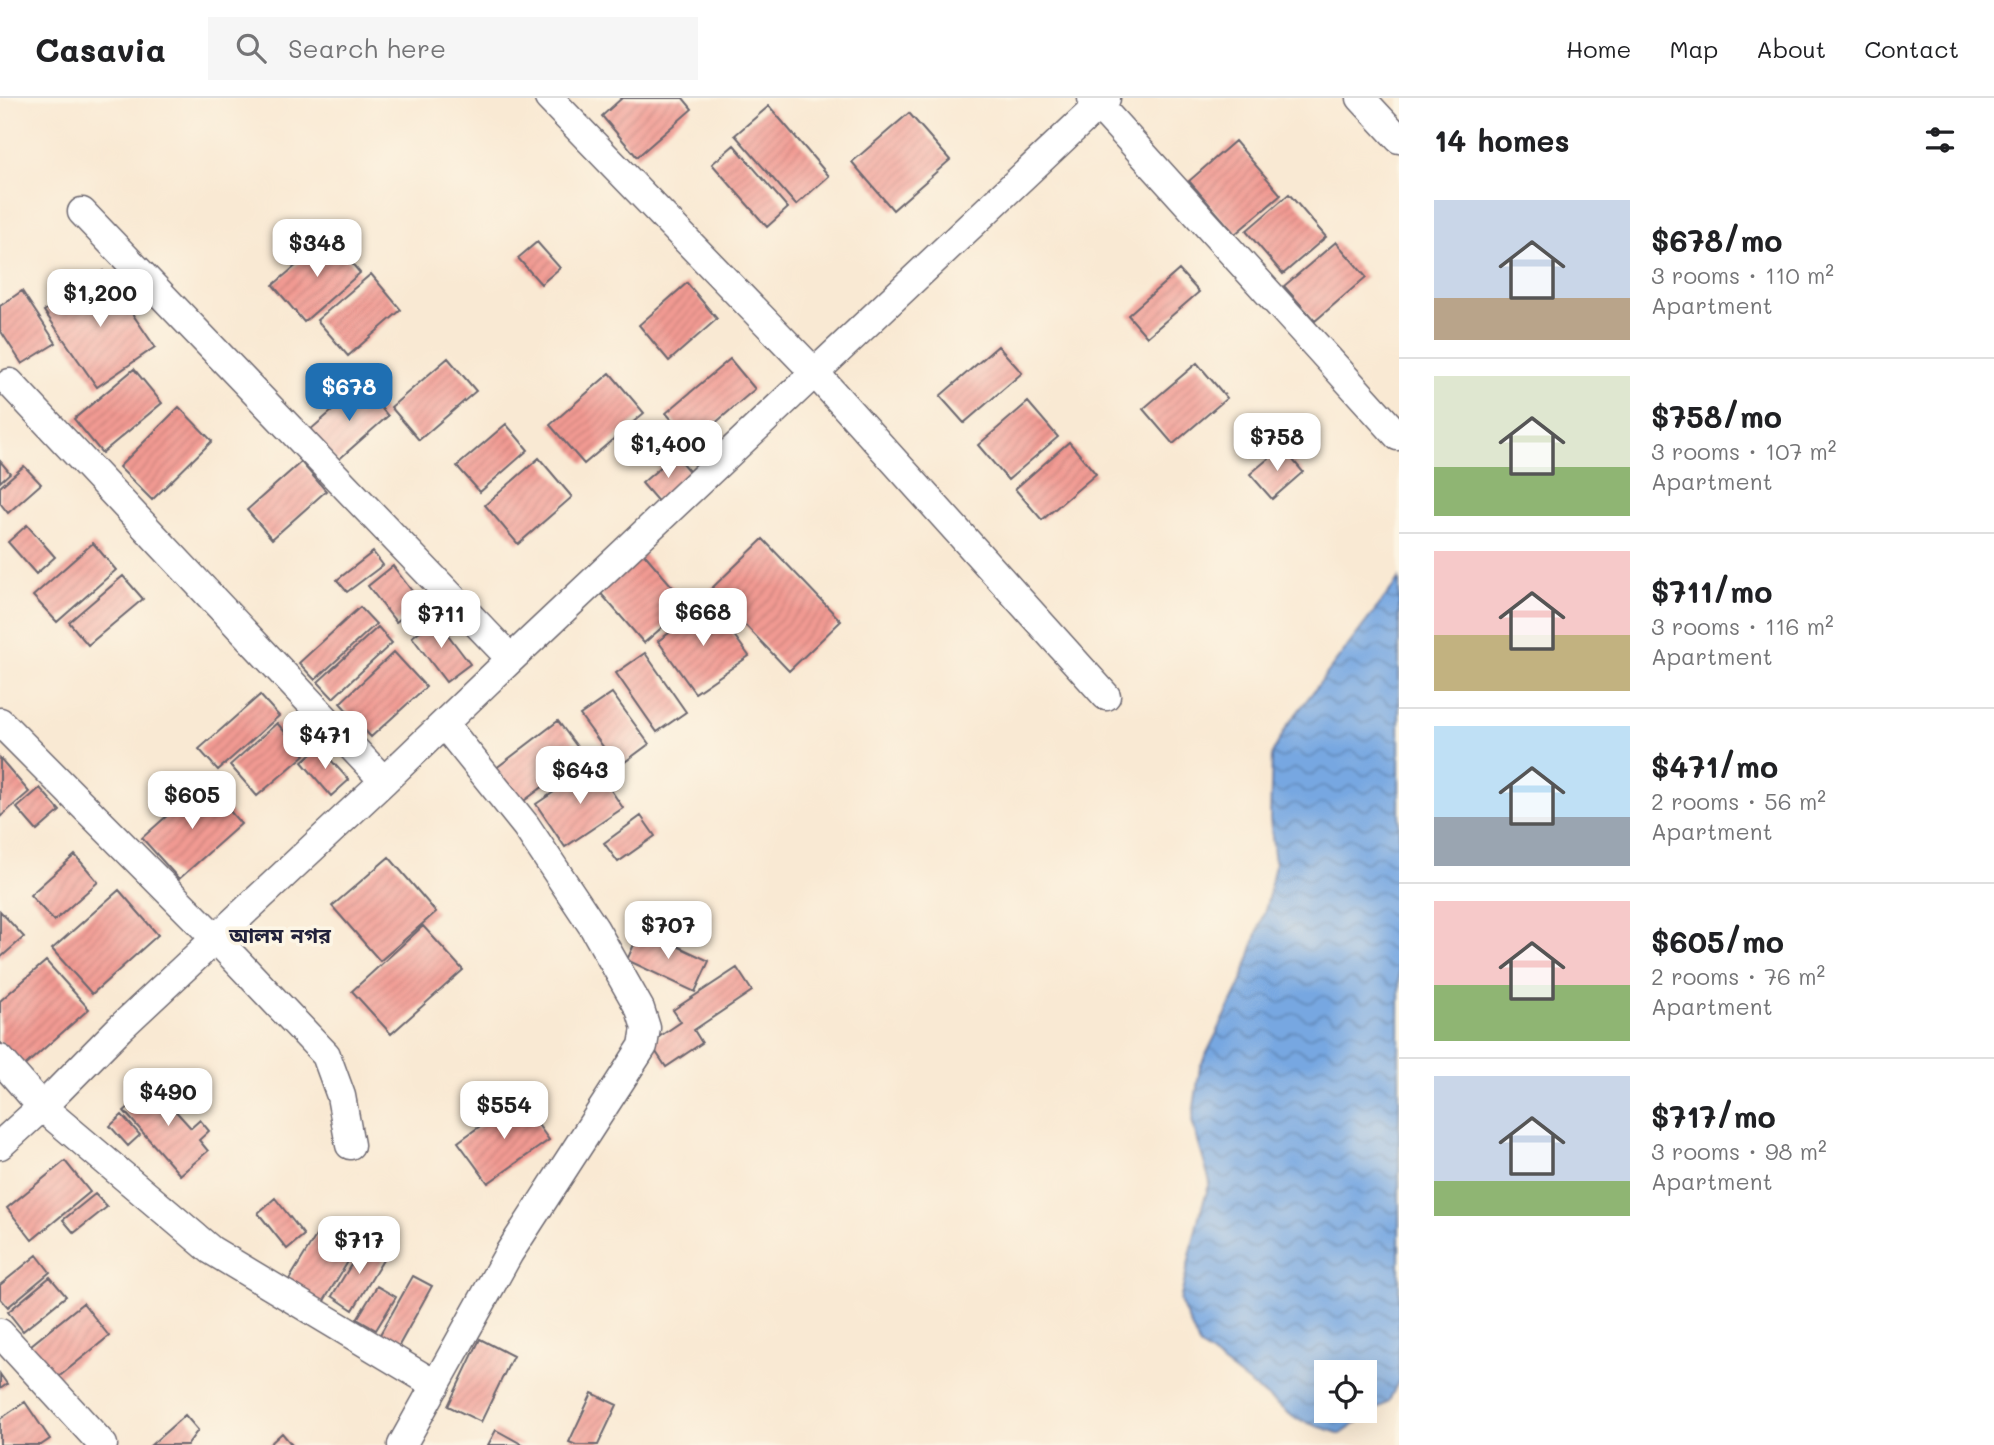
<!DOCTYPE html>
<html lang="en">
<head>
<meta charset="utf-8">
<style>
  :root { --surface:#fff; --page:#f6f6f6; --text:#202124; --muted:#757577; --line:#e0e0e0; --accent:#1f6fb2 }
  body { margin:0; font-family:Mali,"Noto Sans Bengali",sans-serif; background:var(--page); color:var(--text); height:100vh; display:flex; flex-direction:column; font-size:26px; white-space:nowrap }
  * { box-sizing:border-box; margin:0 }
  p { font-size:23px; color:var(--muted) }
  .icon { flex:none; width:38px; height:38px; fill:none; stroke:currentColor; stroke-width:2; stroke-linecap:round; stroke-linejoin:round }
  .map { position:relative; flex:1; overflow:hidden }
  .side { display:flex; flex-direction:column; background:var(--surface); width:595px }
  .side>* { flex:none }
  .buttons { position:absolute; left:1314px; top:1262px; display:grid; gap:14px }
  .buttons a { display:grid; place-items:center; width:63px; height:63px; border-radius:0px; background:var(--surface); box-shadow:0 7px 28px #0002; font-size:35px }
  .price { position:absolute; translate:-50% -60px; padding:0 16px; border-radius:14px; background:#fff; color:#222; font-size:23px; line-height:46px; filter:drop-shadow(0 2px 4px #0008) }
  .price::after { content:''; position:absolute; left:50%; top:42px; width:21px; height:16px; margin-left:-10px; background:inherit; clip-path:polygon(0 0,100% 0,50% 100%) }
  .price.on { background:var(--accent); color:#fff }
  ul { padding:0; list-style:none }
  li { display:flex; align-items:center; gap:21px; height:175px; padding:0 35px }
  li+li { border-top:2px solid var(--line) }
  li span { display:grid; place-items:center; flex:none; width:196px; height:140px; border-radius:0px; color:#555 }
  li>.icon { margin-inline-start:auto }
  span .icon { width:84px; height:84px; fill:#fffc; stroke-width:1 }
  li b { font-size:30px }
  h2 { display:flex; justify-content:space-between; align-items:center; height:84px; padding:0 35px; font-size:30px }
  header { display:flex; align-items:center; gap:42px; box-sizing:border-box; height:98px; padding:0 35px; background:var(--surface); border-bottom:2px solid var(--line) }
  header strong { font-size:33px }
  nav { display:flex; gap:38px; margin-inline-start:auto; font-size:24px }
  .search { width:490px; height:63px; background:var(--page); display:flex; align-items:center; gap:18px; box-sizing:border-box; padding:0 24px; border-radius:0px; color:var(--muted); font-size:26px }
  main { display:flex; flex:1; min-height:0 }
  .map>svg:first-child { display:block }
  .water { fill:url(#water-waves); stroke:#4c648e; stroke-width:2; fill-rule:evenodd }
  .building { fill:url(#building-hatch) }
  .lines { fill:none; stroke-linecap:round; stroke-linejoin:round }
  .minor-casing { stroke:#6d6870; stroke-width:31 }
  .minor { stroke:#fff; stroke-width:28 }
  .labels { text-anchor:middle; stroke-width:7; stroke-linejoin:round; paint-order:stroke }
  .quarter-label { font-size:21px; font-weight:bold; fill:#22223b; stroke:#fcf5e5 }
</style>
</head>
<body>
<header>
<strong>Casavia</strong>
<div class="search"><svg class="icon" aria-label="search" viewBox="0 0 24 24"><circle cx="10" cy="10" r="6"/><path d="M15 15l6 6"/></svg>Search here</div>
<nav><a>Home</a><a>Map</a><a>About</a><a>Contact</a></nav>
</header>
<main>
<div class="map">
<svg width="1399" height="1347" viewBox="0 0 1399 1347">
  <defs>
    <pattern id="water-waves" width="16" height="10" patternUnits="userSpaceOnUse" patternTransform="scale(1.75)"><rect width="16" height="10" fill="#77a7e1"/><path d="M0 5q4-4 8 0t8 0" fill="none" stroke="#6188b8"/></pattern>
    <pattern id="building-hatch" width="6" height="6" patternUnits="userSpaceOnUse" patternTransform="scale(1.75)"><rect width="6" height="6" fill="#f19a92"/><path d="M-1 1l2-2M0 6l6-6M5 7l2-2" fill="none" stroke="#ce847f"/></pattern>
  </defs>
  <rect width="100%" height="100%" fill="#fcf5e5"/>
  <filter id="ink" filterUnits="userSpaceOnUse"><feTurbulence type="fractalNoise" baseFrequency=".0143" numOctaves="2"/><feDisplacementMap in="SourceGraphic" scale="14" xChannelSelector="R" yChannelSelector="G"/><feConvolveMatrix kernelMatrix="1 2 1 2 8 2 1 2 1" color-interpolation-filters="sRGB"/></filter>
  <filter id="wash" filterUnits="userSpaceOnUse"><feTurbulence type="fractalNoise" baseFrequency=".00686" numOctaves="4" result="noise"/><feDisplacementMap in="SourceGraphic" scale="28" xChannelSelector="R" yChannelSelector="G"/><feGaussianBlur stdDeviation="1.57" result="paint"/><feColorMatrix in="noise" values="0 0 0 0 0 0 0 0 0 0 0 0 0 0 0 0 0 1.4 0 .05"/><feComposite in="paint" operator="in"/></filter>
  <g filter="url(#wash)">
    <rect width="100%" height="100%" fill="#f9e9d3"/>
    <path class="water" d="M1399,481V1282L1389,1303L1341,1336L1296,1321L1199,1247L1180,1203L1199,1118L1210,1084L1192,1023L1200,969L1240,888L1267,805L1275,766L1270,721L1272,656L1287,628ZM1326,1274H1365V1312H1326Z"/>
    <g id="blocks">
      <path class="building" d="M622,0H683L692,11L637,59L602,18Z
        M769,8L829,78L796,107L735,37Z
        M909,15L950,62L893,112L852,64Z
        M1235,43L1281,97L1235,136L1189,83Z
        M734,47L788,110L767,129L712,66Z
        M1289,96L1326,139L1283,176L1246,133Z
        M330,139L360,175L304,224L273,187Z
        M537,144L560,170L541,186L518,160Z
        M1336,144L1366,179L1315,223L1284,188Z
        M1179,172L1199,194L1147,239L1128,217Z
        M103,173L155,249L97,289L44,213Z
        M371,176L401,212L348,258L317,222Z
        M687,185L717,221L669,263L639,227Z
        M22,193L56,245L22,266L0,232V208Z
        M998,248L1022,275L964,325L940,298Z
        M448,260L476,293L419,342L391,309Z
        M730,261L755,291L692,345L666,315Z
        M1197,265L1227,300L1173,346L1143,311Z
        M134,271L162,305L102,355L74,321Z
        M610,275L644,315L584,366L550,327Z
        M362,287L388,318L337,363L310,332Z
        M1028,304L1058,339L1008,382L978,347Z
        M179,309L212,343L152,402L119,369Z
        M506,326L528,352L480,394L457,368Z
        M1069,344L1096,376L1042,422L1015,391Z
        M1282,349L1303,374L1272,401L1250,376Z
        M675,357L694,379L661,407L642,385Z
        M539,360L572,399L518,446L485,407Z
        M0,363L10,375L0,384Z
        M301,364L326,393L272,441L247,412Z
        M24,368L41,386L8,415L0,405V389Z
        M27,427L55,459L36,476L8,444Z
        M763,441L841,523L789,573L711,491Z
        M93,445L116,472L57,524L33,498Z
        M641,452L688,507L644,545L597,491Z
        M373,454L383,467L347,494L337,482Z
        M393,468L421,505L396,524L368,488Z
        M123,478L143,501L88,547L69,524Z
        M711,505L749,558L695,595L658,543Z
        M360,509L376,526L315,582L299,565Z
        M436,521L470,566L446,584L412,539Z
        M378,529L392,545L333,600L318,584Z
        M394,554L426,589L371,639L340,605Z
        M645,555L686,614L657,634L616,575Z
        M612,595L649,646L618,669L580,617Z
        M260,597L279,618L218,672L199,651Z
        M558,623L584,658L521,705L495,671Z
        M277,625L305,657L257,698L230,667Z
        M319,649L349,682L331,698L302,664Z
        M0,660L29,694L0,719Z
        M594,667L623,710L565,749L536,706Z
        M205,684L241,726L179,781L142,740Z
        M40,690L60,713L37,733L17,710Z
        M641,718L655,738L618,764L604,745Z
        M75,757L98,784L54,823L30,797Z
        M389,759L436,814L380,863L332,808Z
        M119,792L158,837L92,896L52,851Z
        M0,813L24,839L0,860Z
        M423,828L463,872L391,936L352,893Z
        M641,831L709,863L695,894L627,862Z
        M46,863L89,911L22,970L0,944V903Z
        M737,870L752,893L694,932L702,945L666,969L650,945L681,924L673,912Z
        M168,986L180,1000L171,1008L191,1030L200,1022L209,1033L199,1042L208,1053L180,1077L124,1013L152,989L158,995Z
        M519,1000L549,1042L488,1085L458,1044Z
        M122,1017L140,1037L128,1048L110,1028Z
        M65,1063L90,1094L32,1142L7,1110Z
        M95,1096L107,1109L74,1135L63,1122Z
        M275,1100L304,1137L287,1151L258,1115Z
        M322,1128L357,1149L322,1206L287,1185Z
        M365,1144L386,1157L353,1212L332,1198Z
        M37,1157L50,1174L8,1209L0,1200V1187Z
        M413,1178L432,1188L397,1251L378,1240Z
        M50,1179L66,1198L23,1233L8,1214Z
        M377,1188L396,1199L376,1232L357,1221Z
        M83,1205L109,1238L51,1285L25,1252Z
        M480,1241L513,1258L481,1324L448,1308Z
        M0,1276L7,1286L0,1291Z
        M592,1295L617,1307L598,1347H576L569,1344Z
        M25,1304L50,1341L41,1347H0V1321Z
        M185,1317L198,1332L187,1347H151Z
        M496,1332L523,1347H488Z
        M282,1335L292,1347H269Z"/>
    </g>
  </g>
  <g filter="url(#ink)">
    <use href="#blocks" fill-opacity="0" stroke="#6d6870" stroke-width="2"/>
    <g class="lines">
      <g class="minor-casing">
        <path id="minor" d="M549,0L815,275L1106,598
          M1092,0L1398,338
          M1361,0L1399,41
          M82,114L511,561
          M10,285L384,683
          M0,624L216,841L326,957L341,998L350,1047
          M0,961L42,1009L211,1152L436,1287
          M0,1047L42,1009L120,930L384,683L511,561L1106,0
          M0,1235L103,1347
          M402,1347L509,1155L643,948L646,930L640,911L594,830L526,728L444,626"/>
      </g>
      <use href="#minor" class="minor"/>
    </g>
  </g>
  <g class="labels">
    <g class="quarter-label">
      <text x="280" y="845">আলম নগর</text>
    </g>
  </g>
</svg>
<div class="buttons">
<a><svg class="icon" aria-label="locate" viewBox="0 0 24 24"><circle cx="12" cy="12" r="6"/><path d="M12 2v4M12 18v4M2 12h4M18 12h4"/></svg></a>
</div>
<b class="price" style="left:317px;top:181px">$348</b>
<b class="price" style="left:100px;top:231px">$1,200</b>
<b class="price on" style="left:349px;top:325px">$678</b>
<b class="price" style="left:1277px;top:375px">$758</b>
<b class="price" style="left:668px;top:382px">$1,400</b>
<b class="price" style="left:703px;top:550px">$668</b>
<b class="price" style="left:441px;top:552px">$711</b>
<b class="price" style="left:325px;top:673px">$471</b>
<b class="price" style="left:580px;top:708px">$643</b>
<b class="price" style="left:192px;top:733px">$605</b>
<b class="price" style="left:668px;top:863px">$707</b>
<b class="price" style="left:168px;top:1030px">$490</b>
<b class="price" style="left:504px;top:1043px">$554</b>
<b class="price" style="left:359px;top:1178px">$717</b>
</div>
<section class="side">
<h2>14 homes<svg class="icon" aria-label="filters" viewBox="0 0 24 24"><path d="M4 7h16M4 17h16"/><circle cx="9" cy="7" r="2"/><circle cx="15" cy="17" r="2"/></svg></h2>
<ul>
<li><span style="background:linear-gradient(#c9d6e8 70%,#b9a48a 0)"><svg class="icon" aria-label="home" viewBox="0 0 24 24"><path d="M3 11l9-7 9 7M6 9v11h12V9"/></svg></span><div><b>$678/mo</b><p>3 rooms · 110 m²</p><p>Apartment</p></div></li>
<li><span style="background:linear-gradient(#dfe7d0 65%,#8fb573 0)"><svg class="icon" aria-label="home" viewBox="0 0 24 24"><path d="M3 11l9-7 9 7M6 9v11h12V9"/></svg></span><div><b>$758/mo</b><p>3 rooms · 107 m²</p><p>Apartment</p></div></li>
<li><span style="background:linear-gradient(#f6c9c9 60%,#c2b280 0)"><svg class="icon" aria-label="home" viewBox="0 0 24 24"><path d="M3 11l9-7 9 7M6 9v11h12V9"/></svg></span><div><b>$711/mo</b><p>3 rooms · 116 m²</p><p>Apartment</p></div></li>
<li><span style="background:linear-gradient(#bfe0f5 65%,#9aa5b1 0)"><svg class="icon" aria-label="home" viewBox="0 0 24 24"><path d="M3 11l9-7 9 7M6 9v11h12V9"/></svg></span><div><b>$471/mo</b><p>2 rooms · 56 m²</p><p>Apartment</p></div></li>
<li><span style="background:linear-gradient(#f6c9c9 60%,#8fb573 0)"><svg class="icon" aria-label="home" viewBox="0 0 24 24"><path d="M3 11l9-7 9 7M6 9v11h12V9"/></svg></span><div><b>$605/mo</b><p>2 rooms · 76 m²</p><p>Apartment</p></div></li>
<li><span style="background:linear-gradient(#c9d6e8 75%,#8fb573 0)"><svg class="icon" aria-label="home" viewBox="0 0 24 24"><path d="M3 11l9-7 9 7M6 9v11h12V9"/></svg></span><div><b>$717/mo</b><p>3 rooms · 98 m²</p><p>Apartment</p></div></li>
</ul>
</section>
</main>
</body>
</html>
